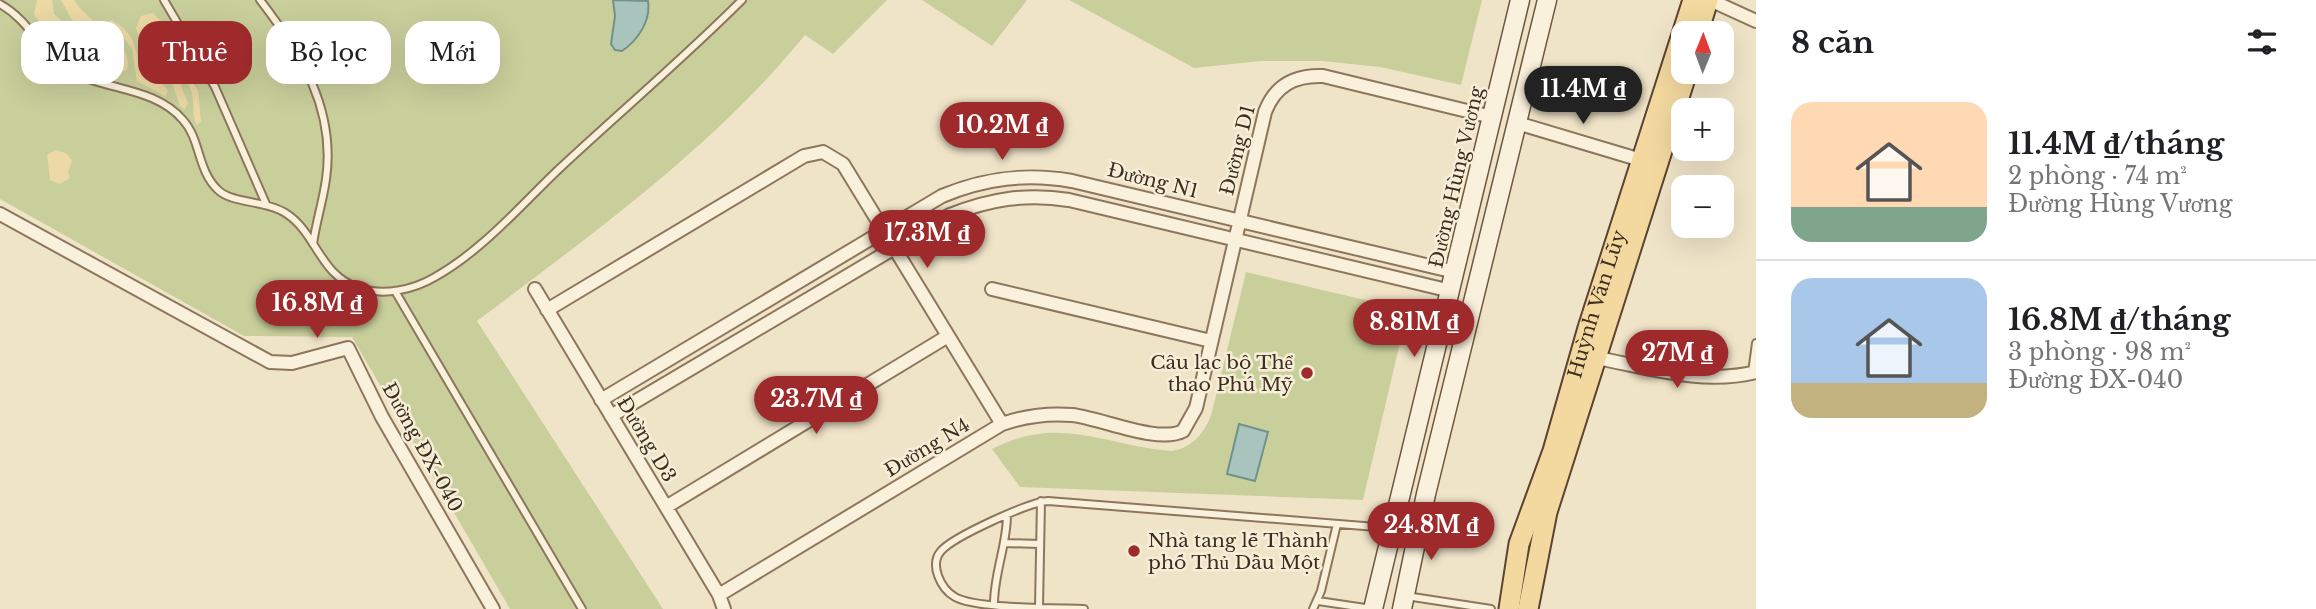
<!DOCTYPE html>
<html lang="vi">
<head>
<meta charset="utf-8">
<style>
  :root { --surface:#fff; --page:#f6f6f6; --text:#202124; --muted:#757577; --line:#e0e0e0; --accent:#9e2a2b }
  body { margin:0; font-family:"Libre Baskerville",serif; background:var(--page); color:var(--text); height:100vh; display:flex; flex-direction:column; font-size:26px; white-space:nowrap }
  * { box-sizing:border-box; margin:0 }
  p { font-size:23px; color:var(--muted) }
  .icon { flex:none; width:38px; height:38px; fill:none; stroke:currentColor; stroke-width:2; stroke-linecap:round; stroke-linejoin:round }
  .map { position:relative; flex:1; overflow:hidden }
  .panel { display:flex; flex-direction:column; background:var(--surface); width:560px }
  .panel>* { flex:none }
  .hud { position:absolute; left:21px; top:21px; width:665px; height:63px; display:flex; gap:14px }
  .needle { width:46px; rotate:1deg }
  .tools { position:absolute; left:1671px; top:21px; display:grid; gap:14px }
  .tools a { display:grid; place-items:center; width:63px; height:63px; border-radius:14px; background:var(--surface); box-shadow:0 7px 28px #0002; font-size:35px }
  .price { position:absolute; translate:-50% -60px; padding:0 16px; border-radius:24px; background:var(--accent); color:#fff; font-size:23px; line-height:46px; filter:drop-shadow(0 2px 4px #0008) }
  .price::after { content:''; position:absolute; left:50%; top:42px; width:21px; height:16px; margin-left:-10px; background:inherit; clip-path:polygon(0 0,100% 0,50% 100%) }
  .price.active { background:#222; color:#fff }
  ul { padding:0; list-style:none }
  li { display:flex; align-items:center; gap:21px; height:175px; padding:0 35px }
  li+li { border-top:2px solid var(--line) }
  li span { display:grid; place-items:center; flex:none; width:196px; height:140px; border-radius:21px; color:#555 }
  li>.icon { margin-inline-start:auto }
  span .icon { width:84px; height:84px; fill:#fffc; stroke-width:1 }
  li b { font-size:30px }
  h2 { display:flex; justify-content:space-between; align-items:center; height:84px; padding:0 35px; font-size:30px }
  .tag { padding:0 24px; border-radius:21px; background:var(--surface); box-shadow:0 7px 28px #0002; font-size:24px; line-height:63px }
  .tag.active { background:var(--accent); color:#fff }
  main { display:flex; flex:1; min-height:0 }
  .map>svg:first-child { display:block }
  .green { fill:#c9cf9b }
  .sand { fill:#ecd9a5 }
  .water { fill:#a9c4bc; stroke:#6f938a; stroke-width:2 }
  .lines { fill:none; stroke-linecap:round; stroke-linejoin:round }
  .service-casing { stroke:#8d765c; stroke-width:10 }
  .minor-casing { stroke:#8d765c; stroke-width:16 }
  .secondary-casing { stroke:#6f573f; stroke-width:21 }
  .primary-casing { stroke:#5b4430; stroke-width:23 }
  .service { stroke:#faf1dc; stroke-width:6 }
  .minor { stroke:#faf1dc; stroke-width:12 }
  .secondary { stroke:#faf1dc; stroke-width:18 }
  .primary { stroke:#f3d9a0; stroke-width:19 }
  .poi-dot { fill:#9e2a2b; stroke:#f7eed8; stroke-width:2.5 }
  .labels { text-anchor:middle; stroke-width:5; stroke-linejoin:round; paint-order:stroke }
  .street-label { font-size:19px; fill:#3d2e20; stroke:#f7eed8 }
  .poi-label { font-size:19px; fill:#3d2e20; stroke:#f7eed8; text-anchor:end }
</style>
</head>
<body>
<main>
<div class="map">
<svg width="1756" height="609" viewBox="0 0 1756 609">
  <rect width="100%" height="100%" fill="#f0e4c8"/>
  <path class="green" d="M0,0H887L833,54L805,35C713,148 592,234 477,321L663,609H510L352,337L244,336L0,199Z
    M922,0H1027L992,46Z
    M1069,0H1482L1461,85L1380,67L1322,61H1261L1194,68Z
    M1246,272L1378,303L1402,334L1363,500L1020,487L992,449C1061,414 1104,446 1172,451C1193,448 1206,431 1212,412Z"/>
  <path class="sand" d="M37,0H52L54,14L64,23L63,30C54,33 38,23 34,14Z
    M61,0H74C85,21 137,44 127,70L114,74L109,71L105,43L72,20Z
    M153,13L162,22L170,52L198,90L201,121L197,125C191,115 196,99 189,86C181,71 165,62 157,46L155,58L178,78L188,103L185,109L180,106L171,80L149,64L136,28L141,16Z
    M112,20C142,39 130,48 144,71C150,82 163,79 168,92L165,96L137,81L132,49L123,37L109,27L108,22Z
    M78,34C89,36 100,41 103,53L99,59L90,61L67,51V38Z
    M55,150L66,153L72,161L68,172L70,178L60,184L50,180L47,155Z"/>
  <path class="water" d="M613,0L648,1C651,21 638,40 622,51L615,50L611,44L615,16Z
    M1239,424L1268,432L1255,481L1227,474Z"/>
  <g class="lines">
    <g class="service-casing">
      <path id="service" d="M164,0L215,87L266,204
        M260,0C301,53 336,110 326,179C323,201 316,222 313,244
        M0,4C32,22 39,52 67,69C103,91 154,86 183,120C201,140 197,170 218,190C233,204 266,200 287,214C317,234 320,276 359,288C384,296 413,290 435,277C483,250 520,206 559,169C620,112 683,59 742,0
        M395,291L582,609
        M1752,373L1756,343
        M1004,543L1040,544
        M1406,596L1491,609
        M1318,601L1372,609
        M994,604C994,573 1007,545 1007,515
        M1039,607L1041,501
        M1084,609C1056,608 976,609 955,597C941,589 929,565 941,551C953,537 1029,502 1048,501L1389,528
        M1313,609L1321,591L1337,524"/>
    </g>
    <g class="minor-casing">
      <path id="minor" d="M1710,0L1756,21
        M1517,123L1641,160
        M0,214L270,362L292,363L348,348L382,417L493,609
        M535,289L719,595L724,609
        M992,289L1211,341
        M547,310L804,156L823,152L843,164L1002,424
        M1597,358C1650,368 1703,385 1756,372
        M601,400L942,196C985,178 1026,173 1072,181L1455,272
        M611,416L950,215C990,199 1027,193 1069,200L1451,291
        M666,507L948,336
        M719,595L1002,424C1025,416 1048,413 1072,415C1101,418 1158,444 1183,431L1196,408L1265,112C1275,85 1295,75 1323,76L1492,117"/>
    </g>
    <g class="secondary-casing">
      <path id="secondary" d="M1373,609L1520,0
        M1402,609L1426,494L1547,0"/>
    </g>
    <g class="primary-casing">
      <g id="primary">
        <path d="M1698,33L1708,0"/>
        <path id="s1" d="M1509,609L1519,544L1553,451L1588,328L1693,0"/>
        <path d="M1528,609L1547,512L1687,72"/>
      </g>
    </g>
    <use href="#service" class="service"/>
    <use href="#minor" class="minor"/>
    <use href="#secondary" class="secondary"/>
    <use href="#primary" class="primary"/>
  </g>
  <g class="poi-dot">
    <circle cx="1307" cy="373" r="7"/>
    <circle cx="1134" cy="551" r="7"/>
  </g>
  <g class="labels">
    <g class="street-label">
      <text transform="translate(1237 150) rotate(-76)" y="7">Đường D1</text>
      <text transform="translate(1456 177) rotate(-77)" y="7">Đường Hùng Vương</text>
      <text transform="translate(1153 180) rotate(14)" y="7">Đường N1</text>
      <text dy="7" stroke="none"><textPath href="#s1" startOffset="318">Huỳnh Văn Lũy</textPath></text>
      <text transform="translate(647 439) rotate(59)" y="7">Đường D3</text>
      <text transform="translate(423 447) rotate(61)" y="7">Đường ĐX-040</text>
      <text transform="translate(927 447) rotate(-31)" y="7">Đường N4</text>
    </g>
    <g class="poi-label">
      <text x="1293" y="369">Câu lạc bộ Thể<tspan x="1293" dy="22">thao Phú Mỹ</tspan></text>
      <text x="1148" y="547" text-anchor="start">Nhà tang lễ Thành<tspan x="1148" dy="22">phố Thủ Dầu Một</tspan></text>
    </g>
  </g>
</svg>
<div class="tools">
<a><svg class="needle" viewBox="-14 -14 28 28"><path d="M0-13l5 13h-10z" fill="#e53935"/><path d="M0 13l5-13h-10z" fill="#757577"/></svg></a>
<a>+</a>
<a>−</a>
</div>
<b class="price active" style="left:1583px;top:126px">11.4M ₫</b>
<b class="price" style="left:1002px;top:162px">10.2M ₫</b>
<b class="price" style="left:927px;top:270px">17.3M ₫</b>
<b class="price" style="left:317px;top:340px">16.8M ₫</b>
<b class="price" style="left:1414px;top:359px">8.81M ₫</b>
<b class="price" style="left:1677px;top:390px">27M ₫</b>
<b class="price" style="left:816px;top:436px">23.7M ₫</b>
<b class="price" style="left:1431px;top:562px">24.8M ₫</b>
<div class="hud">
<a class="tag">Mua</a>
<a class="tag active">Thuê</a>
<a class="tag">Bộ lọc</a>
<a class="tag">Mới</a>
</div>
</div>
<section class="panel">
<h2>8 căn<svg class="icon" aria-label="filters" viewBox="0 0 24 24"><path d="M4 7h16M4 17h16"/><circle cx="9" cy="7" r="2"/><circle cx="15" cy="17" r="2"/></svg></h2>
<ul>
<li><span style="background:linear-gradient(#ffd9b3 75%,#7fa58c 0)"><svg class="icon" aria-label="home" viewBox="0 0 24 24"><path d="M3 11l9-7 9 7M6 9v11h12V9"/></svg></span><div><b>11.4M ₫/tháng</b><p>2 phòng · 74 m²</p><p>Đường Hùng Vương</p></div></li>
<li><span style="background:linear-gradient(#a9c7e8 75%,#c2b280 0)"><svg class="icon" aria-label="home" viewBox="0 0 24 24"><path d="M3 11l9-7 9 7M6 9v11h12V9"/></svg></span><div><b>16.8M ₫/tháng</b><p>3 phòng · 98 m²</p><p>Đường ĐX-040</p></div></li>
</ul>
</section>
</main>
</body>
</html>
